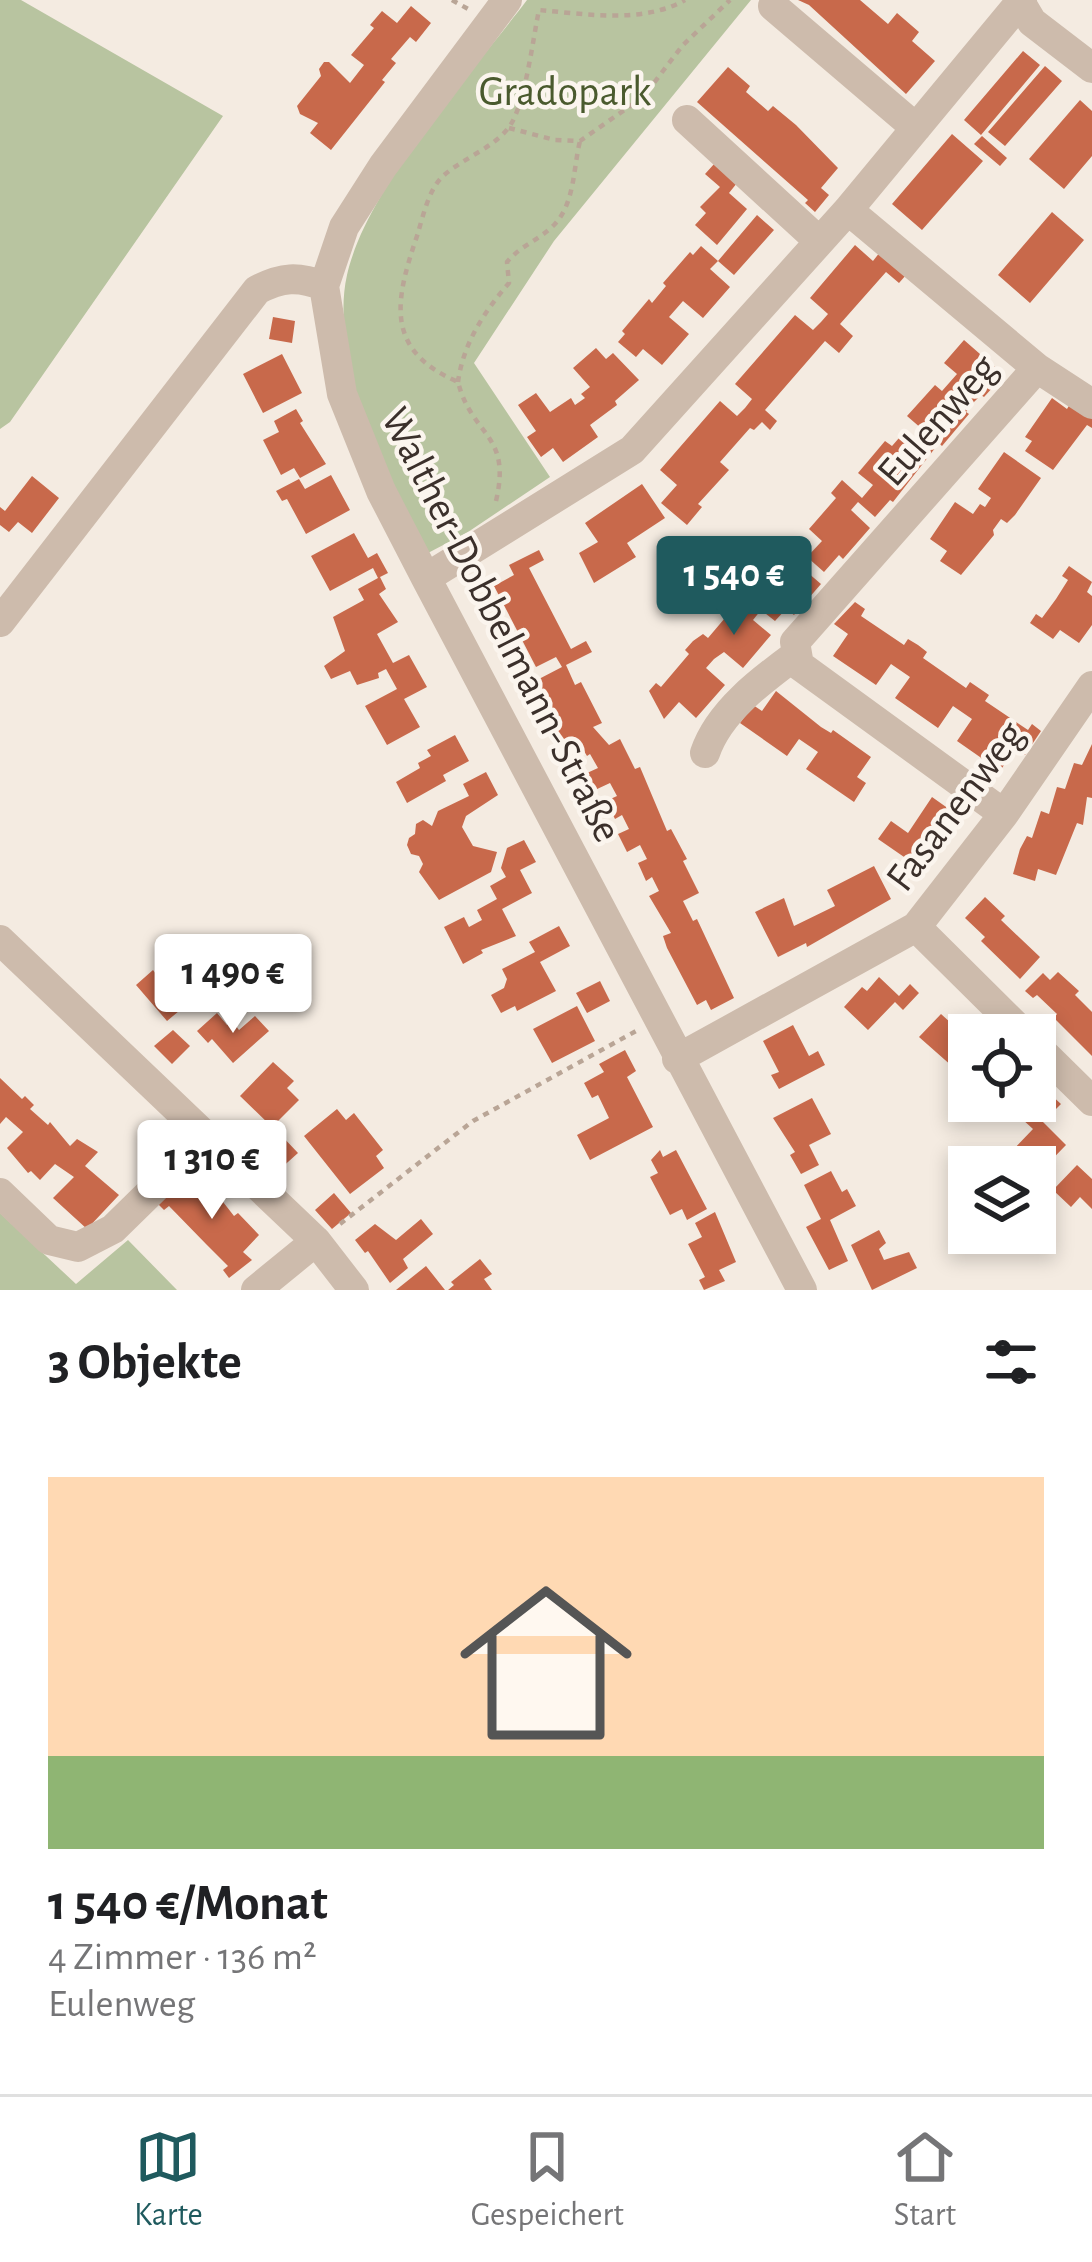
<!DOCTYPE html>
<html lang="de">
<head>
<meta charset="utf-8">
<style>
  :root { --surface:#fff; --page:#f6f6f6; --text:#202124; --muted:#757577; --line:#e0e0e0; --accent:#1f5a5e }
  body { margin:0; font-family:"Alegreya Sans",sans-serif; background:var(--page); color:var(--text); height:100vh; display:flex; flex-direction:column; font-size:45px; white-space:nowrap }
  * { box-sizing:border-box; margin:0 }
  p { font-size:39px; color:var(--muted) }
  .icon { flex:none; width:66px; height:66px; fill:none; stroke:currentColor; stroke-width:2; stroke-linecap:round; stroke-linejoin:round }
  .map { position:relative; height:1290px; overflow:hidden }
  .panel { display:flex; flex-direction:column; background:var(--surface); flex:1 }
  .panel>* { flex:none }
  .tools { position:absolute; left:948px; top:1014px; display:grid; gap:24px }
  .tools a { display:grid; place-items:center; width:108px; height:108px; border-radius:0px; background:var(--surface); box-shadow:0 6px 18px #0003; font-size:60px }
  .price { position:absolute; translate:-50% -102px; padding:0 27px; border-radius:12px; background:#fff; color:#222; font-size:39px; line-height:78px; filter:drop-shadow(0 3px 6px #0008) }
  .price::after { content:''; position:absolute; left:50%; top:72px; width:36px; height:27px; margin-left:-18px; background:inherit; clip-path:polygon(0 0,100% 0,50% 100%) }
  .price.current { background:var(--accent); color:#fff }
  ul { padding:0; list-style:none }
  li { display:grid; align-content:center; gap:24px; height:636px; padding:0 48px }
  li+li { border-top:3px solid var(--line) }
  li span { display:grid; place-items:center; height:372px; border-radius:0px; color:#555 }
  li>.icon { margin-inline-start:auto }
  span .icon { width:216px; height:216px; fill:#fffc; stroke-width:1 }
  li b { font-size:51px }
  h2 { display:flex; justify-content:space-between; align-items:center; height:144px; padding:0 48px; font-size:51px }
  .tabs { display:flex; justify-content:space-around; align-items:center; height:168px; border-top:3px solid var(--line); background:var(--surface); font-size:33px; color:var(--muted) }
  .tabs a { display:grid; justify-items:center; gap:6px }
  .tabs .current { color:var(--accent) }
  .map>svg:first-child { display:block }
  .green { fill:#b8c4a0 }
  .building { fill:#c8694b }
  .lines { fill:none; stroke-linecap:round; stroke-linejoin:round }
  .path { stroke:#b9a596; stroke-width:4.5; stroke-dasharray:6 6; stroke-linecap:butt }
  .minor { stroke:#cdbbac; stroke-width:30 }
  .labels { text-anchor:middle; stroke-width:9; stroke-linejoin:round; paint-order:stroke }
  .park-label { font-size:42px; fill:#4a5a2e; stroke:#fbf5ee }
  .street-label { font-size:42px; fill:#3b302b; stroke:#fbf5ee }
</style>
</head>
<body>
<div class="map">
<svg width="1092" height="1290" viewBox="0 0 1092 1290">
  <rect width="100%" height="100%" fill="#f4ebe1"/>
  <path class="green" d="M0,0H21L223,116L10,422L0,429Z
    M527,0H751L554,241L474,363L550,477L468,532L428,553C404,503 367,438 354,384C346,350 339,310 347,275C367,187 471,74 527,0Z
    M0,1213L76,1284L128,1240L177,1290H0Z"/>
  <path class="building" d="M798,0H860L888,24L897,13L919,32L912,41L935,61L906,94L809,5Z
    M411,6L431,23L416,42L410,37L391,59L396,63L382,80L385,82L331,150L310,133L318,123L300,114L297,106L321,76L319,69L324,62H329L350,83L364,65L351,55L374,28L370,25L382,11L397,23Z
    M1023,51L1040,65L981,135L964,120Z
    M1045,66L1062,81L1005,146L988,132Z
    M728,67L750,86L746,92L768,111L773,106L796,125L838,168L821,188L829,195L815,212L805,203L808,200L697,102Z
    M1080,100L1092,111V156L1064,189L1029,159Z
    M952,134L983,161L922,230L892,204Z
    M982,136L1007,158L1000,166L974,144Z
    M715,163L737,183L729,193L747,209L717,245L695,225L706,213L700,207L720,187L705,174Z
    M1052,212L1084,240L1030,303L998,275Z
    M757,215L774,230L734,275L718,261L710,269L730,287L703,318L683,301L669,317L689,334L662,365L643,349L636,357L618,342L625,334L622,331L649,299L652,303L666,286L663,283L690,252L693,255L701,246L718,261Z
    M855,245L873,261L880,252L906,275L899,283L886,272L840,324L853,336L839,353L825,341L765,410L777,421L770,430L762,422L754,430L750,428L720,462L729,470L698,504L702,507L687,525L661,503L677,485L660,470L720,401L737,416L745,408L752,399L735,384L795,315L813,330L821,322L828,314L810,298Z
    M273,317L295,321L292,343L269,339Z
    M964,340L1004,375L984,397L981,395L973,403L966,412L969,414L942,446L939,443L893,502L890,500L875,517L858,502L851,510L870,528L843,559L839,555L824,572L807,557L822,541L809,529L836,498L831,493L842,480L862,498L873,485L858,473L885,441L892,446L899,438L908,446L922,429L907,416L935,385L942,391L957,374L944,363Z
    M596,348L606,359L613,353L639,380L615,401L617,405L590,425L598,437L563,462L553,448L541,457L527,437L536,431L518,405L536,393L550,412L571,398L575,405L585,398L581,394L590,387L573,368Z
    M282,354L302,393L263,413L243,374Z
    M1052,398L1067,409L1073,399L1092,413V428L1087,425L1053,470L1025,451L1032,441L1025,437Z
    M296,409L303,421L300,423L326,464L300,478L294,468L281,475L263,440L279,432L274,421Z
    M1004,452L1041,478L1015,515L1007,523L1001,519L993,530L994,535L961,575L940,561L947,551L930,539L955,502L973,514L980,504L985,507L991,498L978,489Z
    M331,475L350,510L306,534L287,499L282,501L276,491L299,479L305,489Z
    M32,476L59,498L32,533L18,522L9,532L0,525V507L5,511Z
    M642,484L665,518L627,543L636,557L594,583L579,553L598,542L585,523Z
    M354,533L368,558L377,553L388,573L380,577L386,589L379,594L398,622L377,634L393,663L409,655L427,687L404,699L420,727L387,745L365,706L397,689L386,669L378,673L379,678L357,685L350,671L331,679L324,666L345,651L333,617L364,600L358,589L378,578L373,568L330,591L311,556Z
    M539,550L544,560L529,568L571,649L586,641L592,652L566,665L575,685L581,682L602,723L593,727L609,745L620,739L635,769L640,767L667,831L671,829L687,859L683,861L699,893L683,901L693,921L697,919L734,998L711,1010L706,1000L697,1005L667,948L663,936L671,933L649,896L659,891L652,877L646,881L638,863L647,859L640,845L627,852L618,834L629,829L622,815L615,819L606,801L617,796L610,783L595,790L587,773L598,768L590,754L587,756L581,746L573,750L568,740L563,743L542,702L547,700L537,680L562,667L556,657L536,667L494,586L514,575L509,565Z
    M786,554L821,584L794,615L786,609L775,621L761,610L753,620L771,635L743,668L724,652L714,659L706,668L725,685L696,718L679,702L664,719L649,691L656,683L661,687L689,654L685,650L693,641L703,634L708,638L736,605L732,601L740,591L748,598Z
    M1069,566L1092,582L1087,592L1092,596V625L1079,643L1060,630L1053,639L1030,623L1036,614L1042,618L1056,599L1068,580L1062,576Z
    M855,602L865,609L861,616L904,645L908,639L918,645L927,652L923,658L966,688L970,682L989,695L985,701L1028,730L1032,724L1041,731L1025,755L1015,749L1000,771L957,741L972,719L953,706L938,728L895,698L910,677L891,664L876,685L833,656L848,634L834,624Z
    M776,691L821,727L831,733L833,730L871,757L857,777L866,783L854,802L806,769L818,752L799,739L787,756L740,723L753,705L762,711Z
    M455,735L469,761L443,775L446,781L407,803L396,782L420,768L418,763L431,756L427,750Z
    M1092,744V798L1087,797L1083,825L1077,823L1056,875L1038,869L1035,881L1013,874L1020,849L1027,836L1032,838L1041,811L1049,814L1057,787L1065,789L1074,763L1082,765Z
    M486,772L498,795L466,816L462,827L473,846L497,852L491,872L439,900L419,872L423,864L419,856L411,854L407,845L409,838L415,834L416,824L423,820L432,826L438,811L469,796L463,784Z
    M932,797L956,814L920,868L878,839L891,821L908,833Z
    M524,840L536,862L520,870L532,893L502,909L516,936L481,950L483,953L463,964L444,927L464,917L469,927L482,920L477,910L497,899L490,886L506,877L501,868L507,848Z
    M874,866L891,899L807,947L806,943L778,957L755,912L784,898L794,926L835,906L827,890Z
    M985,897L1005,916L1001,920L1040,957L1020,979L981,941L985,937L965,918Z
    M559,926L570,946L540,962L556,991L517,1011L515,1006L501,1013L491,995L504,988L507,979L502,969L535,952L529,942Z
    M187,944L208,969L176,997L185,1006L167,1021L136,985L153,970L156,974Z
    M1058,972L1079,991L1075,995L1092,1012V1056L1054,1018L1057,1014L1037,995L1033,998L1025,991L1043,973L1050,980Z
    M879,977L899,996L910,984L919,993L903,1010L895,1002L868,1030L844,1007L862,987L867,991Z
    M600,981L610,1001L587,1013L576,993Z
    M577,1006L595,1041L552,1063L533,1029Z
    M217,1013L227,1025L232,1021L239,1030L255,1016L269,1031L233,1063L212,1039L208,1043L197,1031Z
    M941,1014L962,1033L954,1041L966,1052L969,1049V1071L958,1061L953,1067L919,1037Z
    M793,1025L809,1056L818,1051L825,1065L779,1089L771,1075L779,1072L763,1041Z
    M173,1030L190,1046L172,1064L154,1046Z
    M625,1050L636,1071L627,1077L653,1127L590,1160L577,1135L609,1118L598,1095L592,1098L584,1083L604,1072L599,1064Z
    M273,1062L294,1081L287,1088L299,1100L272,1127L240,1096Z
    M0,1078L22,1099L25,1096L34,1105L30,1109L48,1125L50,1122L70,1146L77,1139L98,1152L85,1166L119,1195L87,1229L53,1198L74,1177L55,1164L40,1180L31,1171L28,1173L7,1148L23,1132L6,1117L0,1124Z
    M1048,1092L1061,1104L1043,1122L1066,1145L1035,1177V1167H1027L1011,1152L1033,1129L1022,1119Z
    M812,1098L831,1134L809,1145L819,1165L801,1174L790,1155L795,1152L773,1118Z
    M337,1109L346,1120L354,1113L383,1150L376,1156L384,1168L350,1194L304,1136Z
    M280,1134L298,1153L279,1170L261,1151Z
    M660,1150L663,1157L676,1150L707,1209L687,1220L682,1209L670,1215L650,1177L658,1173L651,1160Z
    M1077,1165L1092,1179V1209L1080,1197L1071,1207L1053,1190Z
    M831,1171L842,1192L847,1189L856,1206L830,1220L848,1261L829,1270L806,1227L821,1219L804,1185Z
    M202,1175L234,1216L238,1213L259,1235L243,1252L252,1260L229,1278L223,1270L228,1266L206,1244L169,1206L164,1210L156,1202L176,1182L184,1191Z
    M334,1193L351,1213L332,1229L315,1210Z
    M715,1212L736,1262L719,1270L725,1281L704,1290L699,1280L705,1277L688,1244L702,1237L695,1223Z
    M421,1219L433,1234L403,1259L408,1268L390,1283L368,1251L365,1253L355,1240L375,1224L396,1240Z
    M879,1230L886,1243L879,1249L884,1260L909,1252L917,1268L872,1290L851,1245Z
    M480,1259L492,1274L484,1279L492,1290H448L454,1285L451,1282Z
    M426,1266L445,1290H396Z"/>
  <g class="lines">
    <path class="path" d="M452,0L468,9
      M509,128L555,140L580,141L643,97L683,45L730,0
      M458,382C463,344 484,312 509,283L507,262C520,246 539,240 554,225C575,203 573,169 580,141
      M496,501C512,433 472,437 458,382C384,350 395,301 417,236C423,217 428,191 442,177C461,159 494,148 509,127C525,106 533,38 539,10C586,14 643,24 685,0
      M340,1224L473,1121L636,1031"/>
    <path class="minor" d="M507,0L383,166L344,227L324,286L342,394L381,491L426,578L802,1290
      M1019,0L1032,22L1092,68
      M773,6L916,128
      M687,120L819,241
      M848,210L1037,368L1092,404
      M426,578L632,450L848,210L1022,0
      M0,622L257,290C282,277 298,276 324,286
      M705,753C719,711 763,679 797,654
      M1004,814L799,665L795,642L1037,368
      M916,927L1025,1035
      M0,940L316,1241L354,1290
      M1035,1045L1092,1101
      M677,1059L916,927L1004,814L1092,686
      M0,1193L49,1240L78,1247L113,1229L207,1137
      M256,1290L316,1241"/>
  </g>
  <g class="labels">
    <g class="park-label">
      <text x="565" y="105">Gradopark</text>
    </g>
    <g class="street-label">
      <text transform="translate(936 419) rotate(-49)" y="15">Eulenweg</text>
      <text transform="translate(503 624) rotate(63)" y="15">Walther-Dobbelmann-Straße</text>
      <text transform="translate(954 805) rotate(-53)" y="15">Fasanenweg</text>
    </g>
  </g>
</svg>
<div class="tools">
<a><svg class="icon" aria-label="locate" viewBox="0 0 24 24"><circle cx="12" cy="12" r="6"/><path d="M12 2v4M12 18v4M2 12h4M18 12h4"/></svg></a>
<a><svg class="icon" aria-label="layers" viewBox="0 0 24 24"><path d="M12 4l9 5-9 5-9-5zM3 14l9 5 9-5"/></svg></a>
</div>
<b class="price current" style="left:734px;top:638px">1 540 €</b>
<b class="price" style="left:233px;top:1036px">1 490 €</b>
<b class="price" style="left:212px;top:1222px">1 310 €</b>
</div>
<section class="panel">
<h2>3 Objekte<svg class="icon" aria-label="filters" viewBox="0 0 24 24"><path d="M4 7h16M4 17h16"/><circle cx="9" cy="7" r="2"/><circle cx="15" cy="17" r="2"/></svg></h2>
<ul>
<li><span style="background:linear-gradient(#ffd9b3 75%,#8fb573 0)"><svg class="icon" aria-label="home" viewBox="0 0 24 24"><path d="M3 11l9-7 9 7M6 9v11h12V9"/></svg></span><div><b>1 540 €/Monat</b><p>4 Zimmer · 136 m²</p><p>Eulenweg</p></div></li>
</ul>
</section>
<nav class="tabs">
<a class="current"><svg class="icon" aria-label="map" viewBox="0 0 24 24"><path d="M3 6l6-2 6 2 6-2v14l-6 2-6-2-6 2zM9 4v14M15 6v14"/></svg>Karte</a>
<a><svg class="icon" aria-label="saved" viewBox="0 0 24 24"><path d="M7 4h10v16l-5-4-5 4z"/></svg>Gespeichert</a>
<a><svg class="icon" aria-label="home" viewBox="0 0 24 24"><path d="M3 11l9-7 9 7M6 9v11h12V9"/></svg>Start</a>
</nav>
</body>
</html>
